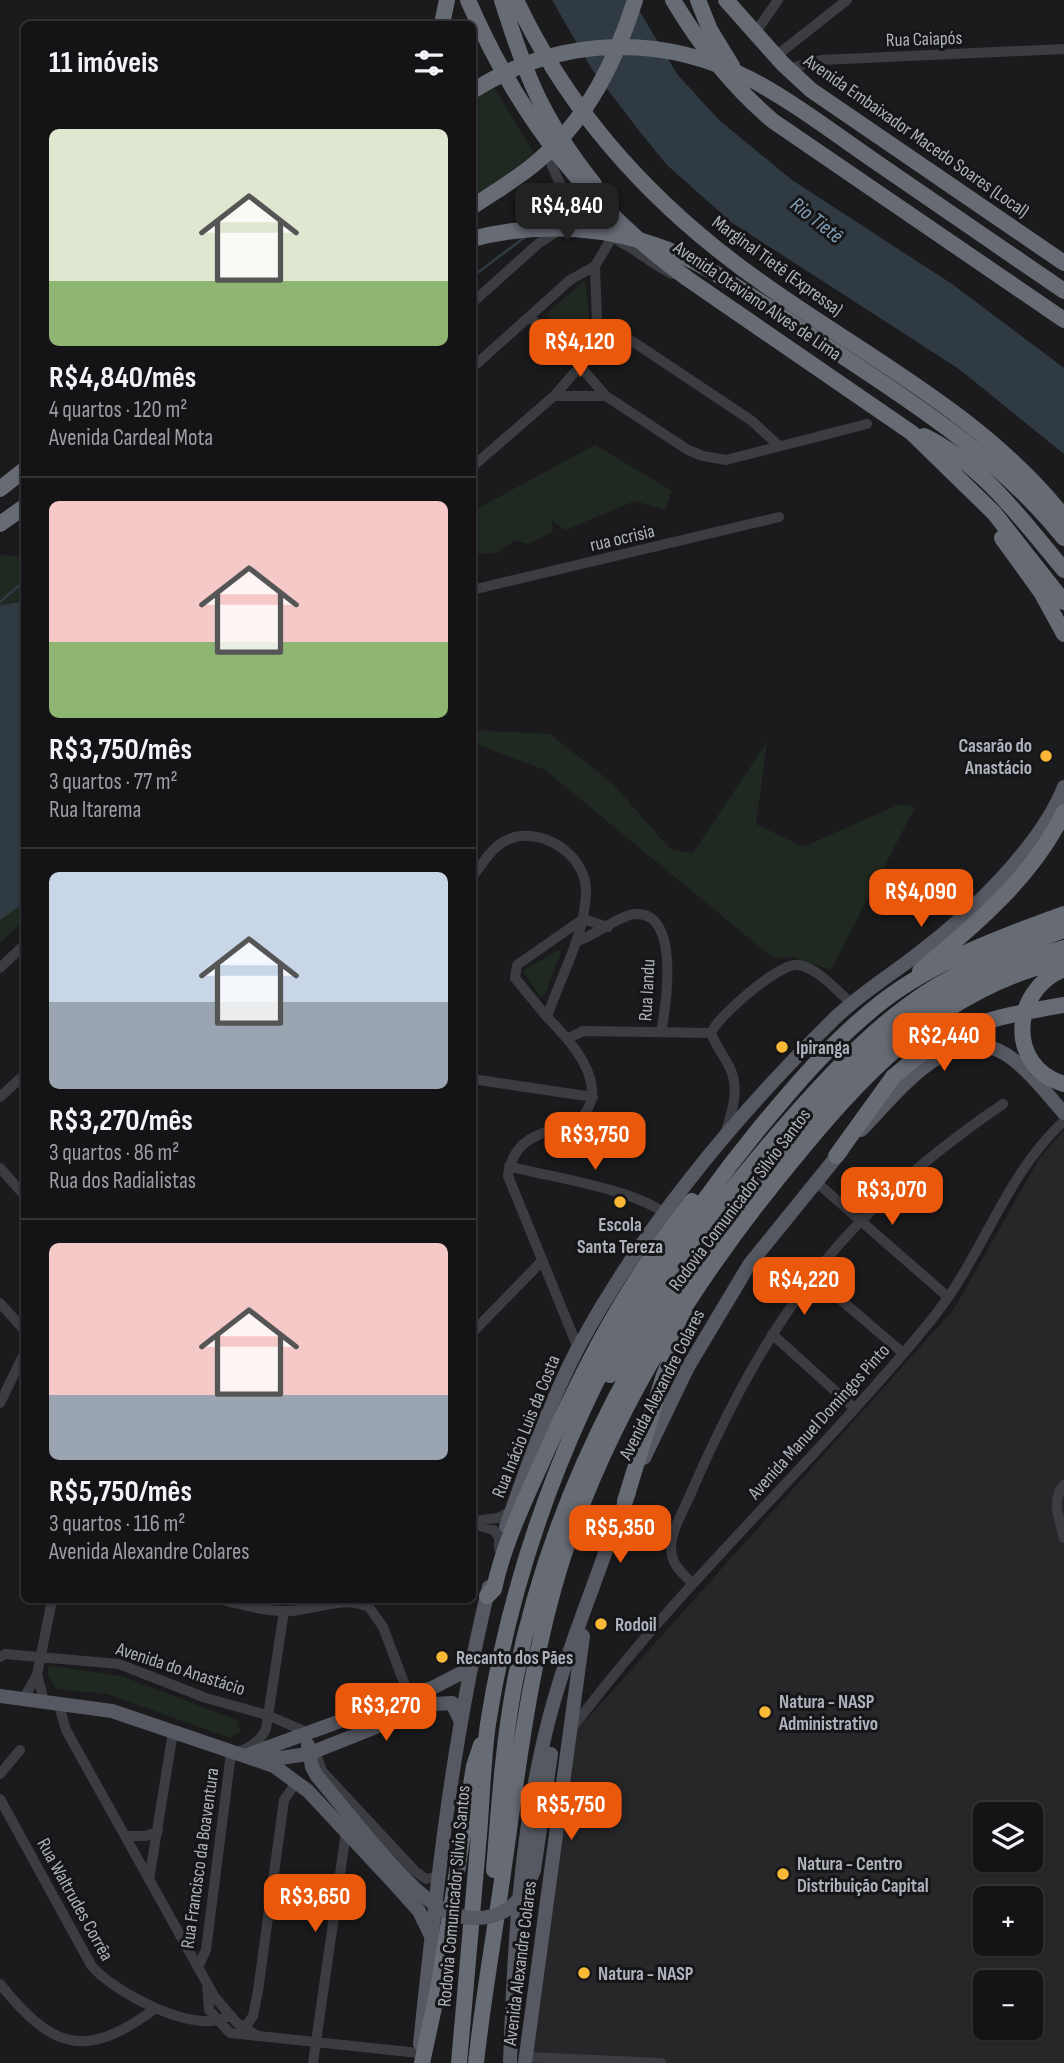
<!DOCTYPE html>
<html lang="pt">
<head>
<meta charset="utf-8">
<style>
  :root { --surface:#141416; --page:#212123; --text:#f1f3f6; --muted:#9d9ea1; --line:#333335; --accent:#ea580c }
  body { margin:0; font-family:"Sofia Sans Condensed",sans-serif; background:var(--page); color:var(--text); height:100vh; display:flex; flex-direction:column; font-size:26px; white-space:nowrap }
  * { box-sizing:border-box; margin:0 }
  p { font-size:23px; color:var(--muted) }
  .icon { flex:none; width:38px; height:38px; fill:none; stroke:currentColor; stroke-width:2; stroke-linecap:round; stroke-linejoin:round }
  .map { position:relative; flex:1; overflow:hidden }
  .panel { position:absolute; left:21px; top:21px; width:455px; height:1582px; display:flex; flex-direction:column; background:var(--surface); border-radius:10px; box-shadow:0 2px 5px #0004,0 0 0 2px var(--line) }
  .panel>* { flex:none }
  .tools { position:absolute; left:973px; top:1802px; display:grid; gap:14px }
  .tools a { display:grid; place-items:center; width:70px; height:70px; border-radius:10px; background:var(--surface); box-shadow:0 2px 5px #0004,0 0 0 2px var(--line); font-size:35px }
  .price { position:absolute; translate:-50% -60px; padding:0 16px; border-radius:14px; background:var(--accent); color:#fff; font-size:23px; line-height:46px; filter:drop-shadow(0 2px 4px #0008) }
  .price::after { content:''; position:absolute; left:50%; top:42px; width:21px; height:16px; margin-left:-10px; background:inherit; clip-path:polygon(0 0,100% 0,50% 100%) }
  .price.current { background:#222; color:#fff }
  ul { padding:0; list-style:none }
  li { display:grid; align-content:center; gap:14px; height:371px; padding:0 28px }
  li+li { border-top:2px solid var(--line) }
  li span { display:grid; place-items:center; height:217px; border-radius:10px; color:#555 }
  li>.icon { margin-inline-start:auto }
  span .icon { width:126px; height:126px; fill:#fffc; stroke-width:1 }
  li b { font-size:30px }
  h2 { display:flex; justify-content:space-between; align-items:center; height:84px; padding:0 28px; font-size:30px }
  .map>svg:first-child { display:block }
  .built { fill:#27272a; fill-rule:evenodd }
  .green { fill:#202921 }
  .water { fill:#2f3a42 }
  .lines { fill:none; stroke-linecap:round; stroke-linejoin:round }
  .stream { stroke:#2f3a42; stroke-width:2.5 }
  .minor { stroke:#3b3d42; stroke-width:10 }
  .major { stroke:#575962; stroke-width:14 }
  .highway { stroke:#676b74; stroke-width:16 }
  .major-bridge { stroke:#575962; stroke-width:14 }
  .highway-bridge { stroke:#676b74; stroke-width:16 }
  .poi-dot { fill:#fab836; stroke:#161618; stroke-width:2.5 }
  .labels { text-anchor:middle; stroke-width:6; stroke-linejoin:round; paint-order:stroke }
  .street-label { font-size:19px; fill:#adb2bd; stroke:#161618 }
  .poi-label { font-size:19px; font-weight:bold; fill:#adb2bd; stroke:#161618; text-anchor:start }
  .water-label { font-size:21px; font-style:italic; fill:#83a0b9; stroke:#161618 }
</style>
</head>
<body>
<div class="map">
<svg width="1064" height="2063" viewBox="0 0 1064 2063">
  <rect width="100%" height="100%" fill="#1b1b1d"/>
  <path class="built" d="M1064,1130V2063H531L572,1736L954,1309L1039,1159ZM985,1815H1031V1860H985ZM985,1899H1031V1944H985ZM985,1983H1031V2028H985Z"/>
  <path class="green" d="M493,86L534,153L473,200V100Z
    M585,280L590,324L573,346H569L551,328L553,325L546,314Z
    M595,445L672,491L665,510L635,501L565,530L552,520L553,532L528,544L515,540L497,553L473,554V511Z
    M0,555L24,556V920L0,943Z
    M473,730L550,734L613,784L670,849L693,853L767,742L756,824L803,847L900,804L915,807L831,970L793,957L773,958L545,770L476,744L473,749Z
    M558,950L561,952L545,995L540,997L523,971Z
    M52,1666L121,1676L237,1720L240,1731L230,1738L107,1694L56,1689L48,1676V1667Z"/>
  <path class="water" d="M552,0H633L677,74L719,120L792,180L952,284L1064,368V454L959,369L731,222L667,165L640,132L591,68Z
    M20,602L24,605V903L0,920V605Z"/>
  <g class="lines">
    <path class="stream" d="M472,277L525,237
      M0,602L24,581"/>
    <path class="minor" d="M755,33L778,0
      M776,56L847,0
      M787,69L821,60L1064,49
      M546,150C568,210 580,218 634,250C646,258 658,267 672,274
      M544,234L560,187
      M595,266L597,322L572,357L606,396L688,450L703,456L726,460L867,424
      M472,303L539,243L559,230
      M530,317L572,357
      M597,322L635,343L752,421L779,446
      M472,368L570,280L595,266L611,239
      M554,396H606
      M472,467L554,396L581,365
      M472,590L779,517
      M472,877C482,865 491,848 505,841C539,823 588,855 586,893C584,938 561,975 547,1017C570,1040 610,1084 583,1116C550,1135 514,1131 508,1176L578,1348
      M577,941C596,935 620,915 635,914C681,911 666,1006 661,1032
      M0,968L24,945
      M547,1017L515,978L517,965L583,919L608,927
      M567,1039L583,1031L711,1033
      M472,1079L593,1097
      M0,1097L24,1075
      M725,1134C732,1112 740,1090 730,1068C724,1056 716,1046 711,1033C718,1016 781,961 799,965C819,969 837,991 852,1004
      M509,1166C549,1177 633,1189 664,1213
      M0,1168L24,1195
      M815,1181L948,1297
      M814,1277L903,1353
      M0,1303L24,1330
      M472,1333L541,1262
      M772,1334L854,1408
      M0,1403L24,1354
      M1064,1485C1050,1499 1060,1521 1064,1538
      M475,1521L498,1518L512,1510
      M472,1524L494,1530L499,1538V1549
      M692,1583C682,1573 671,1564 671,1548C671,1530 684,1510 691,1493C733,1396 787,1295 863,1219C905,1176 953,1138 1003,1104
      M223,1600C245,1605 265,1612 288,1611C317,1610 341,1595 369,1607L383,1627L409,1696
      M0,1657L5,1654L119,1664L206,1698L267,1715L309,1733
      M37,1675L44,1700
      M24,1698L37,1675L52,1600
      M58,1702L66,1730L214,1996L236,2022L257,2036
      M571,1730C680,1583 817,1461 932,1319C982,1258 1005,1175 1064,1121
      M316,1754L322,1771L415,1871L426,1879L439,1876
      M0,1774L20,1750
      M0,1799L91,1965C111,1991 199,2038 229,2015
      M125,1836H146L158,1831
      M149,1880L173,1732
      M198,1967L206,1950L231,1753C246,1751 260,1742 266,1729L284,1611
      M207,1983L209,2010L230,2033L419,2053
      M0,1984C53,2050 86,2060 156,2008
      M245,2027L253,2016L258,1991L284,1800L297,1781
      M526,2057L661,2063
      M313,2063L346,1832"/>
    <path class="major" d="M861,1130C895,1096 951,1018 1007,1055C1029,1070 1046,1093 1064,1113
      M644,1458L688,1367L749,1265L842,1150
      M506,1527C527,1466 549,1403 579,1346C646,1223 736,1115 835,1018C861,993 891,975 919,953C970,914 1040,847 1064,787
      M0,1696L112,1711L274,1766L308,1791L392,1881L419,1911L431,1936
      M308,1745L312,1767L317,1776L369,1839
      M247,1755L434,1687L469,1669
      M266,1760L308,1754L434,1704L452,1703L461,1722
      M534,1870L551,1754
      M420,2044C436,1891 452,1737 489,1587
      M510,2063C514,1949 520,1830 549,1719C566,1653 594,1587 616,1522L629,1493
      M525,2063L583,1636"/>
    <path class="highway" d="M468,0C517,114 587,206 688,279L912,433L994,513L1064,602
      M502,0C526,77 543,120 594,184
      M516,0C572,119 661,213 768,287C870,359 985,417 1064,517
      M673,0C699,44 734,88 773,121L1064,320
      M698,0L710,30L732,66
      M726,0L783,64L811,90L1064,263
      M442,24L447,0
      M776,312C877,381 986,441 1064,538
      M924,436C982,464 1024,522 1064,570
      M0,489L24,470
      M0,524L24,507
      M1002,538L1041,592L1064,634
      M1064,969C1011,990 1006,1067 1064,1084
      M920,971C974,926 1033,877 1064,812
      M836,1156L893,1077
      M610,1375C660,1280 725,1193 797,1112C839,1065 883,1018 938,985C978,962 1021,945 1064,930
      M625,1501L663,1378L687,1317
      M487,1596L494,1589C503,1546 523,1504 541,1464C585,1364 625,1287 692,1201
      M494,1870C499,1807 503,1744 515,1681C553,1485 651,1310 777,1157C866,1050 925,985 1064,948
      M422,2063L438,1989L474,1766L481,1745
      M459,2063C466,1987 473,1911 479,1835C482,1798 483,1760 488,1724C522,1505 618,1301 758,1130C796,1084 835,1038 883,1001C935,961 1003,936 1064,914
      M476,2063C483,1997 495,1932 504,1866C519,1760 531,1656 564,1554C614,1404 700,1271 801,1150C874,1062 948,987 1064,960"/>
    <path class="major-bridge" d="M369,1839C401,1872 439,1930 492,1916C516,1910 526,1891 534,1870"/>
    <path class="highway-bridge" d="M474,90C560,36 662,33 752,80C795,103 835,134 876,162C939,205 1001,248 1064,291
      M472,207C494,192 519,178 539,160C588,118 616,60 635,0
      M472,239C541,221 613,226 678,254C712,269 744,292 776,312
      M893,1077C952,1025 988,1018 1064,1005"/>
  </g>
  <g class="poi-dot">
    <circle cx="1046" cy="756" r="7"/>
    <circle cx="782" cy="1047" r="7"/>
    <circle cx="620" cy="1202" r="7"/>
    <circle cx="601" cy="1624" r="7"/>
    <circle cx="442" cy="1657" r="7"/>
    <circle cx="765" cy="1712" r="7"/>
    <circle cx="783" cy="1874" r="7"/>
    <circle cx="584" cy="1973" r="7"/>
  </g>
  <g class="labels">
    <g class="street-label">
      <text transform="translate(924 38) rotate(-2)" y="7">Rua Caiapós</text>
      <text transform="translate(917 135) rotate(35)" y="7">Avenida Embaixador Macedo Soares (Local)</text>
      <text transform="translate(778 265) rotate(36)" y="7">Marginal Tietê (Expressa)</text>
      <text transform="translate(758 300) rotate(34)" y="7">Avenida Otaviano Alves de Lima</text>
      <text transform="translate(622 537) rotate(-13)" y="7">rua ocrisia</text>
      <text transform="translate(646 990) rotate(-87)" y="7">Rua Iandu</text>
      <text transform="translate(739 1199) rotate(-53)" y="7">Rodovia Comunicador Silvio Santos</text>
      <text transform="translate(661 1384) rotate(-63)" y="7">Avenida Alexandre Colares</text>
      <text transform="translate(818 1421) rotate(-48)" y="7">Avenida Manuel Domingos Pinto</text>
      <text transform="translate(525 1426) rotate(-68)" y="7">Rua Inácio Luis da Costa</text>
      <text transform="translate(181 1668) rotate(18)" y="7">Avenida do Anastácio</text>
      <text transform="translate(199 1858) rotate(-82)" y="7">Rua Francisco da Boaventura</text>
      <text transform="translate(453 1896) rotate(-85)" y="7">Rodovia Comunicador Silvio Santos</text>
      <text transform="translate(76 1899) rotate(61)" y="7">Rua Waltrudes Corrêa</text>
      <text transform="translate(519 1963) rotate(-83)" y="7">Avenida Alexandre Colares</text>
    </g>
    <g class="poi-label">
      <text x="1032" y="752" text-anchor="end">Casarão do<tspan x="1032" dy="22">Anastácio</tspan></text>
      <text x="796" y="1054">Ipiranga</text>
      <text x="620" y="1231" text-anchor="middle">Escola<tspan x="620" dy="22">Santa Tereza</tspan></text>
      <text x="615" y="1631">Rodoil</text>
      <text x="456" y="1664">Recanto dos Pães</text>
      <text x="779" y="1708">Natura - NASP<tspan x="779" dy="22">Administrativo</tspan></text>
      <text x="797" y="1870">Natura - Centro<tspan x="797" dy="22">Distribuição Capital</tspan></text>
      <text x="598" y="1980">Natura - NASP</text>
    </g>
    <g class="water-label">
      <text transform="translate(817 220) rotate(38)" y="7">Rio Tietê</text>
    </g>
  </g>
</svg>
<div class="tools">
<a><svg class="icon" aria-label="layers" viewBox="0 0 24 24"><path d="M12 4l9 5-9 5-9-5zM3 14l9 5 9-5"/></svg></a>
<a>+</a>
<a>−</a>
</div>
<b class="price current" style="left:567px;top:243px">R$4,840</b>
<b class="price" style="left:580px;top:379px">R$4,120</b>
<b class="price" style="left:921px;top:929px">R$4,090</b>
<b class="price" style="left:944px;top:1073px">R$2,440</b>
<b class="price" style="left:595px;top:1172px">R$3,750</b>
<b class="price" style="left:892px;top:1227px">R$3,070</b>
<b class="price" style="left:804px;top:1317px">R$4,220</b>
<b class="price" style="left:620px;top:1565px">R$5,350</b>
<b class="price" style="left:386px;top:1743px">R$3,270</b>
<b class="price" style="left:571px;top:1842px">R$5,750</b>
<b class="price" style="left:315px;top:1934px">R$3,650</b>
<section class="panel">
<h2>11 imóveis<svg class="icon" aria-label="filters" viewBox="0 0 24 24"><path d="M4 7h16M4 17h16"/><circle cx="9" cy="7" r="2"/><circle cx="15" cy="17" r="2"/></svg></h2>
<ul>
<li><span style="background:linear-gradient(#dfe7d0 70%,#8fb573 0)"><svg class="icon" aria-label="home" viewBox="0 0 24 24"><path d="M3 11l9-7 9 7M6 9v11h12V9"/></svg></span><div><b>R$4,840/mês</b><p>4 quartos · 120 m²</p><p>Avenida Cardeal Mota</p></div></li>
<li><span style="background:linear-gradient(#f6c9c9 65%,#8fb573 0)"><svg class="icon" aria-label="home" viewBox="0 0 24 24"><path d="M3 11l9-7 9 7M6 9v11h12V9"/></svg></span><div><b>R$3,750/mês</b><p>3 quartos · 77 m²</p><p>Rua Itarema</p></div></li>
<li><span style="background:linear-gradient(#c9d6e8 60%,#9aa5b1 0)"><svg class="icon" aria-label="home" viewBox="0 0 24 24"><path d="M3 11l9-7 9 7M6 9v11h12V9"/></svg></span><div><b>R$3,270/mês</b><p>3 quartos · 86 m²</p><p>Rua dos Radialistas</p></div></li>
<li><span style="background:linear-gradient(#f6c9c9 70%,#9aa5b1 0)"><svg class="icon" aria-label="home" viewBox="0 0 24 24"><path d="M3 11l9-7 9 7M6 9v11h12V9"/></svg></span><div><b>R$5,750/mês</b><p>3 quartos · 116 m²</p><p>Avenida Alexandre Colares</p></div></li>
</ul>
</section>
</div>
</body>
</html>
